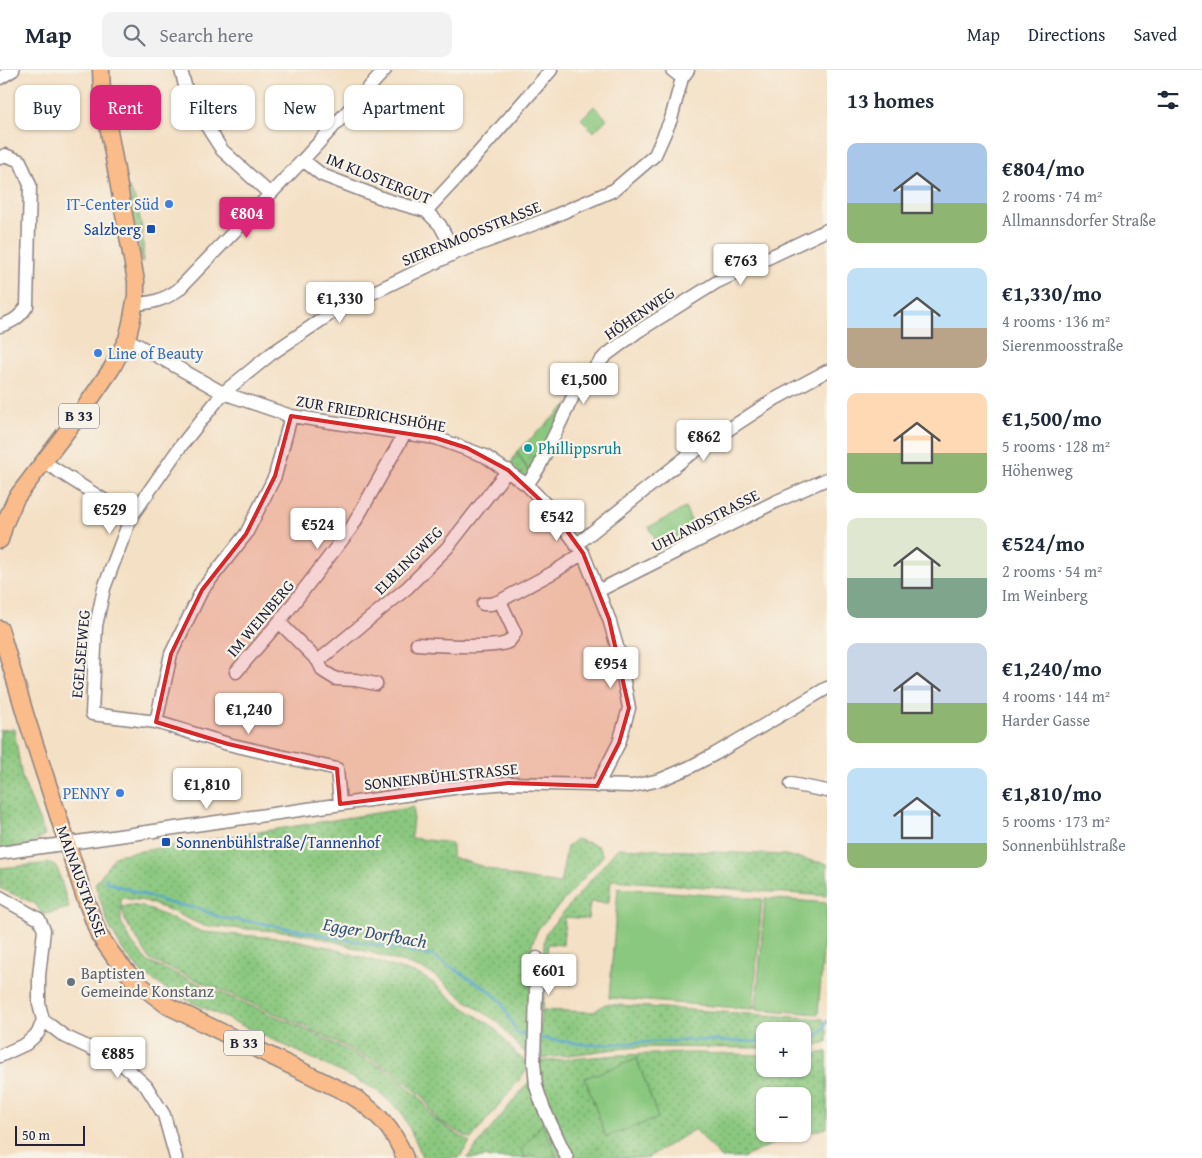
<!DOCTYPE html>
<html lang="en">
<head>
<meta charset="utf-8">
<style>
  :root { --surface:#fff; --page:#f2f2f3; --text:#1f2937; --muted:#747a83; --line:#e0e1e3; --accent:#db2777 }
  body { margin:0; font-family:"Gentium Book Plus",serif; background:var(--page); color:var(--text); height:100vh; display:flex; flex-direction:column; font-size:19px; white-space:nowrap }
  * { box-sizing:border-box; margin:0 }
  p { font-size:16px; color:var(--muted) }
  .icon { flex:none; width:28px; height:28px; fill:none; stroke:currentColor; stroke-width:2; stroke-linecap:round; stroke-linejoin:round }
  .map { position:relative; flex:1; overflow:hidden }
  .drawer { display:flex; flex-direction:column; background:var(--surface); width:375px }
  .drawer>* { flex:none }
  .hud { position:absolute; left:15px; top:15px; width:475px; height:45px; display:flex; gap:10px }
  .fabs { position:absolute; left:756px; top:952px; display:grid; gap:10px }
  .fabs a { display:grid; place-items:center; width:55px; height:55px; border-radius:10px; background:var(--surface); box-shadow:0 1px 4px #0004; font-size:25px }
  .scale { position:absolute; left:15px; bottom:12px; width:70px; box-sizing:border-box; padding-left:5px; border:2px solid #22223b; border-top:0; font-size:14px; line-height:18px; white-space:nowrap; color:#22223b; -webkit-text-stroke:4px #f7f3e8; paint-order:stroke }
  .price { position:absolute; translate:-50% -42px; padding:0 11px; border-radius:5px; background:#fff; color:#222; font-size:16px; line-height:32px; filter:drop-shadow(0 1px 2px #0008) }
  .price::after { content:''; position:absolute; left:50%; top:30px; width:15px; height:11px; margin-left:-8px; background:inherit; clip-path:polygon(0 0,100% 0,50% 100%) }
  .price.on { background:var(--accent); color:#fff }
  ul { padding:0; list-style:none }
  li { display:flex; align-items:center; gap:15px; height:125px; padding:0 20px }
  li span { display:grid; place-items:center; flex:none; width:140px; height:100px; border-radius:10px; color:#555 }
  li>.icon { margin-inline-start:auto }
  span .icon { width:60px; height:60px; fill:#fffc; stroke-width:1 }
  li b { font-size:21px }
  h2 { display:flex; justify-content:space-between; align-items:center; height:60px; padding:0 20px; font-size:21px }
  .pill { padding:0 18px; border-radius:10px; background:var(--surface); box-shadow:0 1px 4px #0004; font-size:18px; line-height:45px }
  .pill.on { background:var(--accent); color:#fff }
  header { display:flex; align-items:center; gap:30px; box-sizing:border-box; height:70px; padding:0 25px; background:var(--surface); border-bottom:1px solid var(--line) }
  header strong { font-size:24px }
  nav { display:flex; gap:28px; margin-inline-start:auto; font-size:18px }
  .search { width:350px; height:45px; background:var(--page); display:flex; align-items:center; gap:12px; box-sizing:border-box; padding:0 18px; border-radius:10px; color:var(--muted); font-size:19px }
  main { display:flex; flex:1; min-height:0 }
  .map>svg:first-child { display:block }
  .grass { fill:url(#grass-dots); stroke:#56755d; fill-rule:evenodd }
  .park { fill:url(#park-crowns); stroke:#56755d }
  .pitch { fill:#8bc87f; stroke:#56755d }
  .lines { fill:none; stroke-linecap:round; stroke-linejoin:round }
  .stream { stroke:#53a5ce; stroke-width:2.5 }
  .minor-casing { stroke:#8b8180; stroke-width:15 }
  .major-casing { stroke:#8b8180; stroke-width:19 }
  .minor { stroke:#fff; stroke-width:12 }
  .major { stroke:#f9bc8a; stroke-width:16 }
  .marked { fill:#d62828; fill-opacity:0.2; stroke:#d62828; stroke-width:4; stroke-linejoin:round }
  .shop-dot { fill:#3f7fe0; stroke:#f7f3e8; stroke-width:2 }
  .transit-dot { fill:#1a4fb4; stroke:#f7f3e8; stroke-width:2 }
  .culture-dot { fill:#0f9aa8; stroke:#f7f3e8; stroke-width:2 }
  .worship-dot { fill:#6b7280; stroke:#f7f3e8; stroke-width:2 }
  .labels { text-anchor:middle; stroke-width:4.5; stroke-linejoin:round; paint-order:stroke }
  .shield { fill:#f7f3e8; stroke:#62616f; stroke-width:1 }
  .shield-label { font-size:15px; font-weight:bold; fill:#22223b }
  .street-label { font-size:16px; fill:#22223b; stroke:#f7f3e8 }
  .shop-label { font-size:16px; fill:#366cbe; stroke:#f7f3e8; text-anchor:end }
  .transit-label { font-size:16px; fill:#164399; stroke:#f7f3e8; text-anchor:end }
  .culture-label { font-size:16px; fill:#0d838f; stroke:#f7f3e8; text-anchor:start }
  .worship-label { font-size:16px; fill:#5b616d; stroke:#f7f3e8; text-anchor:start }
  .water-label { font-size:18px; font-style:italic; fill:#365676; stroke:#f7f3e8 }
</style>
</head>
<body>
<header>
<strong>Map</strong>
<div class="search"><svg class="icon" aria-label="search" viewBox="0 0 24 24"><circle cx="10" cy="10" r="6"/><path d="M15 15l6 6"/></svg>Search here</div>
<nav><a>Map</a><a>Directions</a><a>Saved</a></nav>
</header>
<main>
<div class="map">
<svg width="827" height="1088" viewBox="0 0 827 1088">
  <defs>
    <pattern id="grass-dots" width="8" height="8" patternUnits="userSpaceOnUse" patternTransform="scale(1.25)"><rect width="8" height="8" fill="#8bc87f"/><path d="M2 2h.1M6 6h.1" fill="none" stroke="#71a269" stroke-width="1.8" stroke-linecap="round"/></pattern>
    <pattern id="park-crowns" width="20" height="18" patternUnits="userSpaceOnUse" patternTransform="scale(1.25)"><rect width="20" height="18" fill="#8bc87f"/><path d="M2 6a3 3 0 1 1 6 0M12 15a3 3 0 1 1 6 0" fill="none" stroke="#71a269"/></pattern>
  </defs>
  <rect width="100%" height="100%" fill="#f7f3e8"/>
  <filter id="ink" filterUnits="userSpaceOnUse"><feTurbulence type="fractalNoise" baseFrequency=".02" numOctaves="2"/><feDisplacementMap in="SourceGraphic" scale="10" xChannelSelector="R" yChannelSelector="G"/><feConvolveMatrix kernelMatrix="1 2 1 2 8 2 1 2 1" color-interpolation-filters="sRGB"/></filter>
  <filter id="wash" filterUnits="userSpaceOnUse"><feTurbulence type="fractalNoise" baseFrequency=".0096" numOctaves="4" result="noise"/><feDisplacementMap in="SourceGraphic" scale="20" xChannelSelector="R" yChannelSelector="G"/><feGaussianBlur stdDeviation="1.12" result="paint"/><feColorMatrix in="noise" values="0 0 0 0 0 0 0 0 0 0 0 0 0 0 0 0 0 1.4 0 .05"/><feComposite in="paint" operator="in"/></filter>
  <g filter="url(#wash)">
    <rect width="100%" height="100%" fill="#f4e0c5"/>
    <path class="grass" d="M128,117C140,129 146,177 142,193Z
      M517,381L532,407L527,414L508,400Z
      M14,659L22,708L45,765L29,775L0,779V660Z
      M414,737L411,768L452,773V787L513,806L560,814L567,777L576,769L598,776L603,786L538,859L532,874L530,950L532,982L528,984L521,979L498,952L465,930L437,907L423,899L330,870L292,862L204,856L169,840L145,831L121,828V852L132,873L148,892L301,957L389,1001L421,1029L435,1050L470,1072L459,1088H422L418,1076L402,1043L377,1020L297,981L174,924L142,903L124,882L109,856L95,814L116,785Z
      M618,778L785,785L827,794V826L611,810L609,833L590,832L588,849L565,847L563,875L548,874L543,938L538,937L545,864Z
      M51,793L57,797L69,838L42,845L36,834L0,818V798Z
      M130,835L143,837L166,846L202,862L291,869L328,877L420,905L433,913L461,936L494,957L516,984L525,991L528,999L471,1069L437,1050L423,1027L390,999L302,955L150,890L125,850L122,837Z
      M605,934L823,949L827,961V972L803,978L802,961H765V978L641,977L615,979L538,989L541,940L594,942Z
      M827,982V1058L786,1068L742,1088H721L695,1059L647,1088H570L534,992L618,985L692,983L765,985V999H802L803,986ZM765,1026H802V1064H765Z
      M531,1009L562,1088H557L542,1055L521,1080L526,1088H490L485,1086L483,1088H467Z"/>
    <path class="park" d="M569,333L532,407L517,381Z
      M542,1054L557,1088H526L521,1080Z"/>
    <path class="pitch" d="M594,36L607,49L594,62L581,49Z
      M685,438L695,459L659,477L649,457Z
      M618,818L762,829L753,939L609,928Z
      M765,828L827,833L818,944L756,939Z
      M637,989L658,1048L606,1067L585,1008Z"/>
    <g class="lines">
      <path class="stream" d="M106,808L107,812L169,833L201,839L221,848L261,853L433,886L487,919L501,931L517,963L532,966
        M540,968L589,975L694,970L765,972
        M802,972C815,971 823,962 827,951"/>
    </g>
  </g>
  <g filter="url(#ink)">
    <g class="lines">
      <g class="minor-casing">
        <path id="minor" d="M181,0L188,27L222,80L270,124
          M672,0L682,8
          M0,8L13,0
          M0,88L5,85L20,91L30,115L27,236C19,248 14,251 0,256
          M303,90L322,105L387,130L426,141L440,155L455,183
          M426,141L453,112L551,0
          M135,234C152,233 164,230 178,220L303,90L385,0
          M127,269L223,323L291,346L436,368L485,386L527,415L554,443L583,483L609,549L618,580L629,638L619,673L597,716
          M44,392L131,447
          M527,415L539,397L577,318L605,286L637,262L717,212L827,160
          M576,475L685,388L775,329L827,301
          M598,521L775,432L827,409
          M483,534H491L500,531L554,502L583,483
          M279,552L318,591L323,601L336,609L356,610L376,614
          M417,574C432,575 497,579 508,572C511,570 513,566 515,563L500,531
          M318,591L407,518L447,478L508,400
          M236,602L279,552L352,457L405,363
          M156,652L171,584L202,520L246,464L275,406L291,346
          M791,714L827,721
          M340,734L337,699L228,674L156,652L92,644L96,556L104,518L131,447L180,377L223,323L271,284L333,242L455,183L545,150L614,120L655,85L671,49L682,8L688,0
          M0,783L461,717L508,713L632,716L660,710L688,698L715,684L827,618
          M0,827L39,849L44,860L39,906V934L43,950L38,963L26,974L0,986
          M537,888L534,992L536,1016L543,1037L567,1088
          M43,950L64,966L120,992L146,1016L164,1045L176,1088"/>
      </g>
      <g class="major-casing">
        <path id="major" d="M0,470L5,453L16,428L83,340L112,298L127,269L131,253L136,226V211L102,22L101,0
          M0,559L26,647L84,825L99,865L115,888L135,911L168,936L351,1025C378,1043 393,1058 405,1088"/>
      </g>
      <use href="#minor" class="minor"/>
      <use href="#major" class="major"/>
    </g>
  </g>
  <path class="marked" d="M291,346L436,368L467,378L508,400L554,443L583,483L609,549L629,638L619,673L597,716L508,713L340,734L337,699L228,674L156,652L171,584L202,520L246,464L275,406Z"/>
  <g class="shop-dot">
    <circle cx="169" cy="134" r="5"/>
    <circle cx="98" cy="283" r="5"/>
    <circle cx="120" cy="723" r="5"/>
  </g>
  <g class="transit-dot">
    <rect x="146" y="154" width="10" height="10" rx="2.5"/>
    <rect x="161" y="767" width="10" height="10" rx="2.5"/>
  </g>
  <circle class="culture-dot" cx="528" cy="378" r="5"/>
  <circle class="worship-dot" cx="71" cy="912" r="5"/>
  <g class="labels">
    <g class="shield">
      <rect x="59" y="333.5" width="40" height="25" rx="4"/>
      <rect x="224" y="960.5" width="40" height="25" rx="4"/>
    </g>
    <g class="shield-label">
      <text x="79" y="351">B 33</text>
      <text x="244" y="978">B 33</text>
    </g>
    <g class="street-label">
      <text transform="translate(379 108) rotate(22)" y="6">IM KLOSTERGUT</text>
      <text transform="translate(471 163) rotate(-22)" y="6">SIERENMOOSSTRASSE</text>
      <text transform="translate(639 243) rotate(-34)" y="6">HÖHENWEG</text>
      <text transform="translate(371 343) rotate(10)" y="6">ZUR FRIEDRICHSHÖHE</text>
      <text transform="translate(705 450) rotate(-27)" y="6">UHLANDSTRASSE</text>
      <text transform="translate(408 490) rotate(-45)" y="6">ELBLINGWEG</text>
      <text transform="translate(260 548) rotate(-50)" y="6">IM WEINBERG</text>
      <text transform="translate(80 584) rotate(-85)" y="6">EGELSEEWEG</text>
      <text transform="translate(441 706) rotate(-6)" y="6">SONNENBÜHLSTRASSE</text>
      <text transform="translate(82 811) rotate(70)" y="6">MAINAUSTRASSE</text>
    </g>
    <g class="shop-label">
      <text x="159" y="140">IT-Center Süd</text>
      <text x="108" y="289" text-anchor="start">Line of Beauty</text>
      <text x="110" y="729">PENNY</text>
    </g>
    <g class="transit-label">
      <text x="141" y="165">Salzberg</text>
      <text x="176" y="778" text-anchor="start">Sonnenbühlstraße/Tannenhof</text>
    </g>
    <g class="culture-label">
      <text x="538" y="384">Phillippsruh</text>
    </g>
    <g class="worship-label">
      <text x="81" y="909">Baptisten<tspan x="81" dy="18">Gemeinde Konstanz</tspan></text>
    </g>
    <g class="water-label">
      <text transform="translate(375 863) rotate(10)" y="6">Egger Dorfbach</text>
    </g>
  </g>
</svg>
<div class="fabs">
<a>+</a>
<a>−</a>
</div>
<div class="scale">50 m</div>
<b class="price on" style="left:247px;top:169px">€804</b>
<b class="price" style="left:741px;top:216px">€763</b>
<b class="price" style="left:340px;top:254px">€1,330</b>
<b class="price" style="left:584px;top:335px">€1,500</b>
<b class="price" style="left:704px;top:392px">€862</b>
<b class="price" style="left:110px;top:465px">€529</b>
<b class="price" style="left:557px;top:472px">€542</b>
<b class="price" style="left:318px;top:480px">€524</b>
<b class="price" style="left:611px;top:619px">€954</b>
<b class="price" style="left:249px;top:665px">€1,240</b>
<b class="price" style="left:207px;top:740px">€1,810</b>
<b class="price" style="left:549px;top:926px">€601</b>
<b class="price" style="left:118px;top:1009px">€885</b>
<div class="hud">
<a class="pill">Buy</a>
<a class="pill on">Rent</a>
<a class="pill">Filters</a>
<a class="pill">New</a>
<a class="pill">Apartment</a>
</div>
</div>
<section class="drawer">
<h2>13 homes<svg class="icon" aria-label="filters" viewBox="0 0 24 24"><path d="M4 7h16M4 17h16"/><circle cx="9" cy="7" r="2"/><circle cx="15" cy="17" r="2"/></svg></h2>
<ul>
<li><span style="background:linear-gradient(#a9c7e8 60%,#8fb573 0)"><svg class="icon" aria-label="home" viewBox="0 0 24 24"><path d="M3 11l9-7 9 7M6 9v11h12V9"/></svg></span><div><b>€804/mo</b><p>2 rooms · 74 m²</p><p>Allmannsdorfer Straße</p></div></li>
<li><span style="background:linear-gradient(#bfe0f5 60%,#b9a48a 0)"><svg class="icon" aria-label="home" viewBox="0 0 24 24"><path d="M3 11l9-7 9 7M6 9v11h12V9"/></svg></span><div><b>€1,330/mo</b><p>4 rooms · 136 m²</p><p>Sierenmoosstraße</p></div></li>
<li><span style="background:linear-gradient(#ffd9b3 60%,#8fb573 0)"><svg class="icon" aria-label="home" viewBox="0 0 24 24"><path d="M3 11l9-7 9 7M6 9v11h12V9"/></svg></span><div><b>€1,500/mo</b><p>5 rooms · 128 m²</p><p>Höhenweg</p></div></li>
<li><span style="background:linear-gradient(#dfe7d0 60%,#7fa58c 0)"><svg class="icon" aria-label="home" viewBox="0 0 24 24"><path d="M3 11l9-7 9 7M6 9v11h12V9"/></svg></span><div><b>€524/mo</b><p>2 rooms · 54 m²</p><p>Im Weinberg</p></div></li>
<li><span style="background:linear-gradient(#c9d6e8 60%,#8fb573 0)"><svg class="icon" aria-label="home" viewBox="0 0 24 24"><path d="M3 11l9-7 9 7M6 9v11h12V9"/></svg></span><div><b>€1,240/mo</b><p>4 rooms · 144 m²</p><p>Harder Gasse</p></div></li>
<li><span style="background:linear-gradient(#bfe0f5 75%,#8fb573 0)"><svg class="icon" aria-label="home" viewBox="0 0 24 24"><path d="M3 11l9-7 9 7M6 9v11h12V9"/></svg></span><div><b>€1,810/mo</b><p>5 rooms · 173 m²</p><p>Sonnenbühlstraße</p></div></li>
</ul>
</section>
</main>
</body>
</html>
